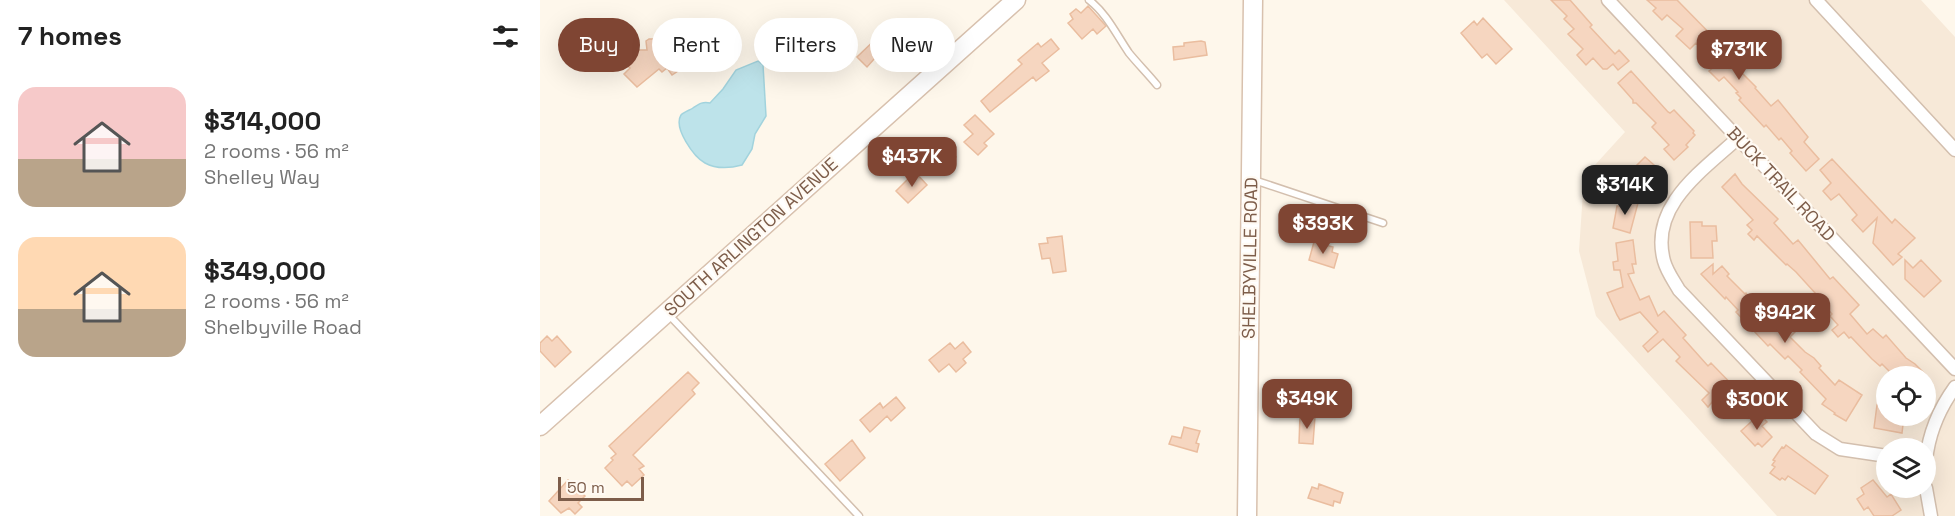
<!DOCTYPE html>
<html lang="en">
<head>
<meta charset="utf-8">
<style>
  :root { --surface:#fff; --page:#f6f6f6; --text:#222; --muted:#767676; --accent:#7f4533 }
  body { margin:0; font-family:"Space Grotesk",sans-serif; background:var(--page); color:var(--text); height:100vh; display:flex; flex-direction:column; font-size:22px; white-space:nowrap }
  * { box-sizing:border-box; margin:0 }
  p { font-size:20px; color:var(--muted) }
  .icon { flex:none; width:33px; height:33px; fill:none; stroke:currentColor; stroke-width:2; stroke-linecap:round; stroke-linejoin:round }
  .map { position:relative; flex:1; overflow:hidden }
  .drawer { display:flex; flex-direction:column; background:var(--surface); width:540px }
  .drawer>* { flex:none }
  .hud { position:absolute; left:18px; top:18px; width:570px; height:54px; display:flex; gap:12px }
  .buttons { position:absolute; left:1336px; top:366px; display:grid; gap:12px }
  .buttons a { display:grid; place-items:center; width:60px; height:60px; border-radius:50%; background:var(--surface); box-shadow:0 6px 24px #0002; font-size:30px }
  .scale { position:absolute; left:18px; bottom:15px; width:86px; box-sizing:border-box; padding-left:6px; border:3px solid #7d5d4a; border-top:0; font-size:16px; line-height:21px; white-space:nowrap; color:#7d5d4a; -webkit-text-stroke:4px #fffaf3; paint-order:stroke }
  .price { position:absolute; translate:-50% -51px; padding:0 14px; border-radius:12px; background:var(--accent); color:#fff; font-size:20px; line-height:39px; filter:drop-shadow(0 2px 3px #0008) }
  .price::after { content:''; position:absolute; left:50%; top:36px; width:18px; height:14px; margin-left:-9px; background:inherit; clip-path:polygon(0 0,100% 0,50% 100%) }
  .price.active { background:#222; color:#fff }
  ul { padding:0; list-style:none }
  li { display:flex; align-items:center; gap:18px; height:150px; padding:0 18px }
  li span { display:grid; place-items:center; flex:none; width:168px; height:120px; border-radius:18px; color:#555 }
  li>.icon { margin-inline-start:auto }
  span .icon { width:72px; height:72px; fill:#fffc; stroke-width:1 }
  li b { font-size:26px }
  h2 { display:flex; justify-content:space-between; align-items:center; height:72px; padding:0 18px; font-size:26px }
  .chip { padding:0 21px; border-radius:27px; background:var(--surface); box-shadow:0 6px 24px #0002; font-size:21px; line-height:54px }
  .chip.active { background:var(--accent); color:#fff }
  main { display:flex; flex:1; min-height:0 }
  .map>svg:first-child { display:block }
  .residential { fill:#f7e9d8; fill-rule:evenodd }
  .water { fill:#bde3ea; stroke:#a2d3dd; stroke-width:1.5 }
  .building { fill:#f6d6c0; stroke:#eabd9f; stroke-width:1.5 }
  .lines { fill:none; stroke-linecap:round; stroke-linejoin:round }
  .lane-casing { stroke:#d3bfae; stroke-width:9 }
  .street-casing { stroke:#d3bfae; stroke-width:15 }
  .secondary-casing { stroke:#d8c1ae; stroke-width:21 }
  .lane { stroke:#fff; stroke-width:6 }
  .street { stroke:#fff; stroke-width:12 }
  .secondary { stroke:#fff; stroke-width:18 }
  .labels { text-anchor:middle; stroke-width:4.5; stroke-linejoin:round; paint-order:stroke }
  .street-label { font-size:18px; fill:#7d5d4a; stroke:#fffaf3 }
</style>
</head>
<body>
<main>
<section class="drawer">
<h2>7 homes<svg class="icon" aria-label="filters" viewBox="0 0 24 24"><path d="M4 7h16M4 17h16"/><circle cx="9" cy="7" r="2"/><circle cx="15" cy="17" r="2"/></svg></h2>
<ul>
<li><span style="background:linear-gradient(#f6c9c9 60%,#b9a48a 0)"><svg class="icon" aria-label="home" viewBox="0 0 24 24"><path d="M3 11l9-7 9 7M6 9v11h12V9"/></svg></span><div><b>$314,000</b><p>2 rooms · 56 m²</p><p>Shelley Way</p></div></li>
<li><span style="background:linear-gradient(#ffd9b3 60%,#b9a48a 0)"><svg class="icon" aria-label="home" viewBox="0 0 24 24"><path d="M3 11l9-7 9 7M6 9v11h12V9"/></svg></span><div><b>$349,000</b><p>2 rooms · 56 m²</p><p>Shelbyville Road</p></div></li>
</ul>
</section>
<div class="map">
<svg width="1415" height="516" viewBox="0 0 1415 516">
  <rect width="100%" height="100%" fill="#fef7eb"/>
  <path class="residential" d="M964,0H1381L1415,37V516H1237L1056,316L1039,251L1044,177L1085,132ZM1347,376H1386V416H1347ZM1347,448H1386V488H1347Z"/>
  <path class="water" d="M218,61L223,65L226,116L215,134L212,149L202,165C191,168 176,169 165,163C154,157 133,128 141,115C144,112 150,110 153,108C159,104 163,101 170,103L183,89L196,70Z"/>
  <path class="building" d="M1011,0H1030L1052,25L1050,27L1075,54L1079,50L1089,61L1078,70L1073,64L1067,69H1063L1053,58L1046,65L1037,55L1043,49L1028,34L1034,29L1024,19L1027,16Z
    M1107,0H1137L1186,50L1191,45L1203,58L1195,66L1216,87L1215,88L1231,106L1238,100L1268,137L1264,142L1279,159L1266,171L1250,153L1252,151L1241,138L1239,140L1226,125L1224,127L1199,100L1201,98L1196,93L1198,92L1184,77L1179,81L1169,71L1174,67L1170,63L1173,61L1156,43L1150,49L1136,36L1143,29L1127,15L1122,20L1113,11L1116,8Z
    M548,6L566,26L557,34L553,29L542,39L528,23L533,19L530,14L536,9L541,13Z
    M943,18L972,49L956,64L947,54L942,58L921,33L934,21L937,25Z
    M343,32L354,43L338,61L335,58L327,67L317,57Z
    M109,39H113L129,57L140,47L153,61L132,75L127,68L122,72L119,69L97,87L84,74L90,68L86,64L93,57V53L96,50H107L106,41Z
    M511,39L519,49L502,63L509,71L496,81L493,77L450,112L441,101L482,64L478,60L498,43L501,47Z
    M661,41L665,42L667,55L634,60L633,47L644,46V43Z
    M1091,71L1128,112L1130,113L1134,110L1154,131L1153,133L1155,135L1146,145L1148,147L1134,160L1124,149L1129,145L1112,127L1116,123L1096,103H1093V100L1078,83Z
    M435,115L454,134L444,143L447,146L438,155L424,142L433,134L424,125Z
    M402,140L416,157L401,170L390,157L397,151L394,147Z
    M1105,157L1122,172L1110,185L1108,184L1100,192L1086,180L1092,170Z
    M1292,159L1352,223L1355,219L1375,238L1358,254L1362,257L1353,265L1333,243L1337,218L1323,232L1312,220L1317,215L1299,194L1291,200L1283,191L1291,183L1280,170Z
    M375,172L387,185L368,203L356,191Z
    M1195,174L1202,184L1238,219L1234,223L1253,244L1258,240L1290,279L1293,277L1319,305L1310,314L1327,334L1333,329L1343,338L1346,335L1366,358L1375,364L1387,376H1354L1342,364L1340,366L1332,359L1311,337L1309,338L1304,332L1298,337L1292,330L1298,325L1290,316L1292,314L1274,295L1276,294L1256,272L1247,264L1246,265L1217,236L1214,240L1208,234L1212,230L1207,225L1213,220L1182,187Z
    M1082,198L1098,203L1090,233L1073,228L1077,206H1080Z
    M1150,222H1162V226H1176L1177,241H1172L1173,258H1151Z
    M522,236L526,271L513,273L510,258L502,259L499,244L508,243L507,238Z
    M1093,240L1096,264H1092L1094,273L1088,274L1100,300L1109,296L1118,316L1124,311L1146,335L1143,338L1168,366L1171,363L1204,397L1185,414L1173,401L1168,407L1162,400L1169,393L1136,361L1140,357L1123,339L1108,352L1103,346L1118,332L1100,312L1080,320L1077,315L1067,293L1083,287L1080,270H1074L1073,262L1078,261L1076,243Z
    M774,242L793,247L792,252L798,254L794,268L769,260Z
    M1365,260L1373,268L1381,260L1401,281L1384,297L1365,279Z
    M1173,264V274L1182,266L1189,274L1187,276L1205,294L1206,293L1234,323L1239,318L1246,326L1251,322L1258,329L1250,337L1265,352L1274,358L1281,366L1279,368L1295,385L1299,380L1322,395L1306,421L1294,414L1295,413L1282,404L1286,399L1260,372L1262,370L1248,356L1245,359L1230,344L1228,346L1196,312L1198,310L1186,297L1185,299L1161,274Z
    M7,336L12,341L17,336L31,352L15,367L0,351V343Z
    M423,342L431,352L423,359L426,363L416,372L409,364L399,372L389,360L410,343L415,349Z
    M148,372L159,383L152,390L155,394L93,455L104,466L99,469L104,475L92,486L87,481L82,486L65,468L73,460L71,458L76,454L69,446Z
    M356,397L365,408L351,421L347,416L330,432L320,420L340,403L343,408Z
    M1337,405L1347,406V416H1364L1362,433L1334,428Z
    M1218,412L1227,422L1222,426L1232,437L1222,447L1218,443L1215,446L1201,431L1212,421L1211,419Z
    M760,416H775L773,444L759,443Z
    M644,427L660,431L656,443L659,444L657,452L629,444L632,436L641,438Z
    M312,440L325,458L300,481L285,464Z
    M1246,445L1288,476L1275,494L1248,476L1245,480L1242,478L1240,480L1230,473L1235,467L1232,465L1235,461L1233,460L1242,447L1244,448Z
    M28,480L45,496L38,503L42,507L35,514L29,508L21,513L9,501Z
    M1333,480L1347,497L1351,494L1361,510L1352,516H1334L1328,507L1324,510L1317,499L1324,494L1321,488Z
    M779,484L803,493L800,503L794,501L793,506L768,498L772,487L778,489Z"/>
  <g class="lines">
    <g class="lane-casing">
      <path id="lane" d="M549,0C567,14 576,34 589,53C598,64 608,74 617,85
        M714,180L843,223
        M129,315L319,516"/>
    </g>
    <g class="street-casing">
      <path id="street" d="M1068,0L1415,369
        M1276,0L1415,150
        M1198,138C1162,171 1109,206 1124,261C1127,272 1134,281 1139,290L1276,434L1300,449L1347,456
        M1386,460C1389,433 1399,409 1415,387
        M1386,488L1391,516"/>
    </g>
    <g class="secondary-casing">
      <path id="secondary" d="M0,426L476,0
        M707,516L713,0"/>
    </g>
    <use href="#lane" class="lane"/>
    <use href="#street" class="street"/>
    <use href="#secondary" class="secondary"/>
  </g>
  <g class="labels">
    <g class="street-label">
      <text transform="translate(1241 184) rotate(47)" y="6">BUCK TRAIL ROAD</text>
      <text transform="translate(211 237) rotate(-42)" y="6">SOUTH ARLINGTON AVENUE</text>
      <text transform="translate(710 258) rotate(-89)" y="6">SHELBYVILLE ROAD</text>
    </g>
  </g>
</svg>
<div class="buttons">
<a><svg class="icon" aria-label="locate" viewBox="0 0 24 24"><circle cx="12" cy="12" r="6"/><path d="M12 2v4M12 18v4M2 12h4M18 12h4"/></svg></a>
<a><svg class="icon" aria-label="layers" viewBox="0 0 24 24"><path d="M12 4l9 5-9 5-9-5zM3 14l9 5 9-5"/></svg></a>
</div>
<div class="scale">50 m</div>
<b class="price" style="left:1199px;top:81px">$731K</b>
<b class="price" style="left:372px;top:188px">$437K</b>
<b class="price active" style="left:1085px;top:216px">$314K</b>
<b class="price" style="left:783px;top:255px">$393K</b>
<b class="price" style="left:1245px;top:344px">$942K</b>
<b class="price" style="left:767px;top:430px">$349K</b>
<b class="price" style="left:1217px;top:431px">$300K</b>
<div class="hud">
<a class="chip active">Buy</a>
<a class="chip">Rent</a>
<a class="chip">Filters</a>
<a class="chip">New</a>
</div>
</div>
</main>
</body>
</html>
